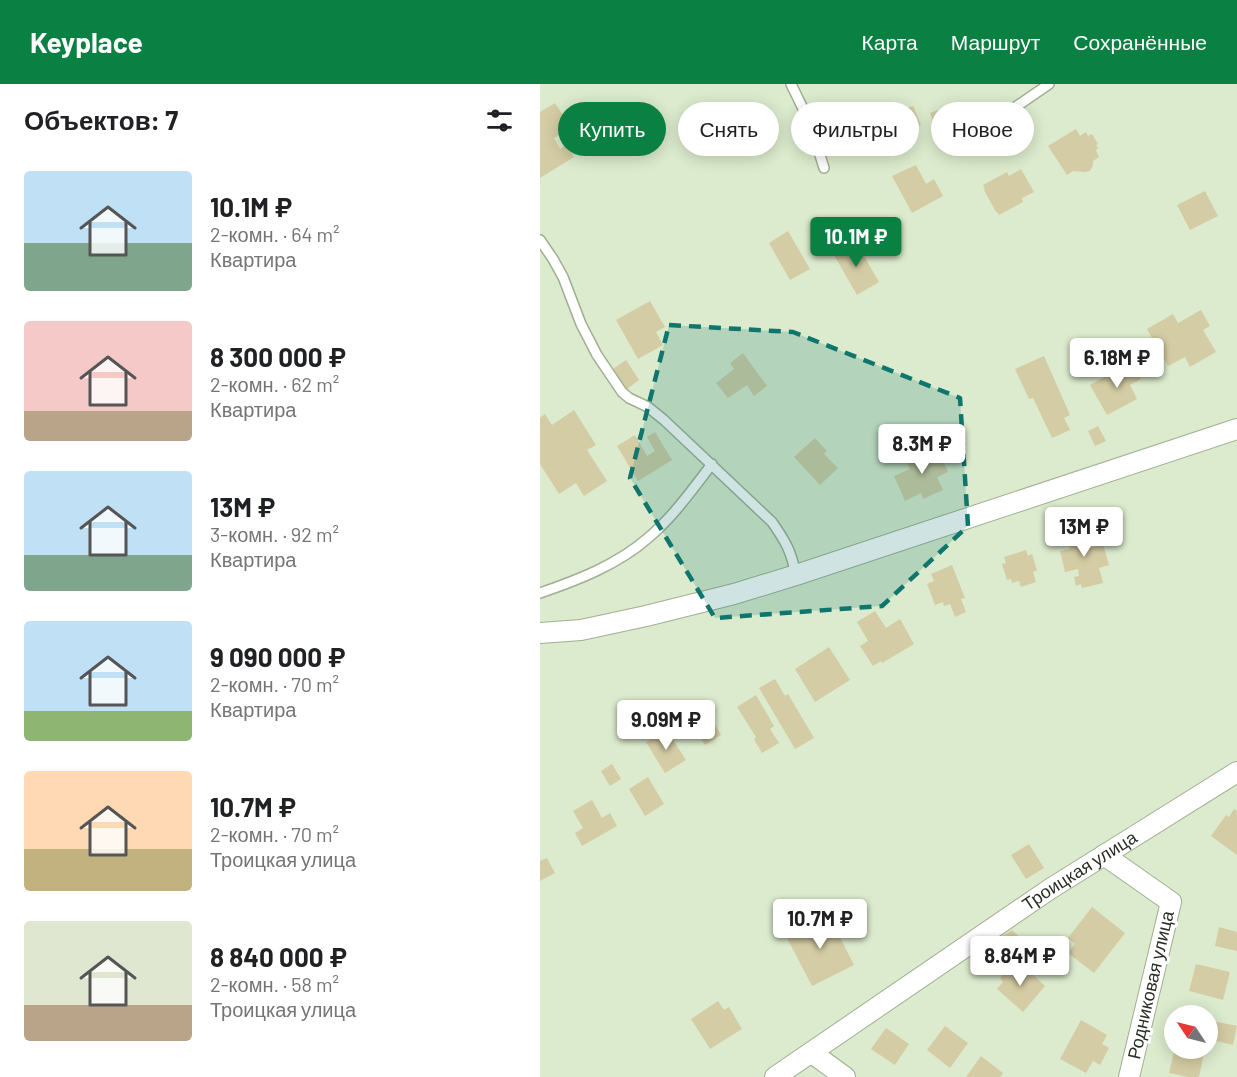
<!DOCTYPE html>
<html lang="ru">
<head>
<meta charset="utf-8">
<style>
  :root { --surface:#fff; --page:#f2f2f2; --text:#202124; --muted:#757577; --accent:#0b8043 }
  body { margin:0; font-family:Barlow,sans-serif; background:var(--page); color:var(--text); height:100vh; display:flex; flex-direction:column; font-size:22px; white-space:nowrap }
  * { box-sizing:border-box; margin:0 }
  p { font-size:20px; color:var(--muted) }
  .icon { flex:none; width:33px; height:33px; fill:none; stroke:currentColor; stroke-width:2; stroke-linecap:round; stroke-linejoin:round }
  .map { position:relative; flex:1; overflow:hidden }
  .panel { display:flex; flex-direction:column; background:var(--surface); width:540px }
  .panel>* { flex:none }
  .top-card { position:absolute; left:18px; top:18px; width:570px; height:54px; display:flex; gap:12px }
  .needle { width:39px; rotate:305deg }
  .fabs { position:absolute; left:624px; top:921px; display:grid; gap:12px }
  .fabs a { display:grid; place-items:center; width:54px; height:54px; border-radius:50%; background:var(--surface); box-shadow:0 3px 15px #0003; font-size:30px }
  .price { position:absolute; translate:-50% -51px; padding:0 14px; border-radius:6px; background:#fff; color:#222; font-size:20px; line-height:39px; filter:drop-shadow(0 2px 3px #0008) }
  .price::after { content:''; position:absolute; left:50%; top:36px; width:18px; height:14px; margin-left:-9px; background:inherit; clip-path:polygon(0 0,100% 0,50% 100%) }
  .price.selected { background:var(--accent); color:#fff }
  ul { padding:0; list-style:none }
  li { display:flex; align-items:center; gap:18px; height:150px; padding:0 24px }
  li span { display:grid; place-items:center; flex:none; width:168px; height:120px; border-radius:6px; color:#555 }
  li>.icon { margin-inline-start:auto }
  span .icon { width:72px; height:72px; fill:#fffc; stroke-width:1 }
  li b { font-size:26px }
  h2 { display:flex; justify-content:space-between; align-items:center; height:72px; padding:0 24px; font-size:26px }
  .pill { padding:0 21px; border-radius:27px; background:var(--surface); box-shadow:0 3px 15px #0003; font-size:21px; line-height:54px }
  .pill.selected { background:var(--accent); color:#fff }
  header { display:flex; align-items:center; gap:36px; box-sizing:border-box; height:84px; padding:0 30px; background:var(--accent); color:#fff }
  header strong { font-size:28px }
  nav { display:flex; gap:33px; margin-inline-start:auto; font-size:21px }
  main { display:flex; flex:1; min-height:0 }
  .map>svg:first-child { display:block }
  .building { fill:#d4cca4 }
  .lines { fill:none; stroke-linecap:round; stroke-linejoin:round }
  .lane-casing { stroke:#a1af93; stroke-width:12 }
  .street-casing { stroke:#a1af93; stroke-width:22 }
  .lane { stroke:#fff; stroke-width:9 }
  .street { stroke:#fff; stroke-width:20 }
  .marked { fill:#0f766e; fill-opacity:0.2; stroke:#0f766e; stroke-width:4.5; stroke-dasharray:12 8; stroke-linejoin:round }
  .labels { text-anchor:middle; stroke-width:6; stroke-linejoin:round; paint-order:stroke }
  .street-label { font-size:18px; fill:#292f24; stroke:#fff }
</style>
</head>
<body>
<header>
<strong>Keyplace</strong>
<nav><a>Карта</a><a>Маршрут</a><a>Сохранённые</a></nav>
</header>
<main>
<section class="panel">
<h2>Объектов: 7<svg class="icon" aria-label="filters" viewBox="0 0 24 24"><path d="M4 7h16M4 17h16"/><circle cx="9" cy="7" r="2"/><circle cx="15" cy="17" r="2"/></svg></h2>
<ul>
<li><span style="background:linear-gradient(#bfe0f5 60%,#7fa58c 0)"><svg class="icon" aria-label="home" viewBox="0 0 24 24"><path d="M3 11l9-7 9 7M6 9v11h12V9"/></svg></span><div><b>10.1M ₽</b><p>2-комн. · 64 m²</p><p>Квартира</p></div></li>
<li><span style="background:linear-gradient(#f6c9c9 75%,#b9a48a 0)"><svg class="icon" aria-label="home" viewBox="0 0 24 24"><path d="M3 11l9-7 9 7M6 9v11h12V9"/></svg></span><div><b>8 300 000 ₽</b><p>2-комн. · 62 m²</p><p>Квартира</p></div></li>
<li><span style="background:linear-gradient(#bfe0f5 70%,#7fa58c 0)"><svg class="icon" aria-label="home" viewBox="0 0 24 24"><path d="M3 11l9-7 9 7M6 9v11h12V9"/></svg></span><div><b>13M ₽</b><p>3-комн. · 92 m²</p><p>Квартира</p></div></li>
<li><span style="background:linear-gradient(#bfe0f5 75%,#8fb573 0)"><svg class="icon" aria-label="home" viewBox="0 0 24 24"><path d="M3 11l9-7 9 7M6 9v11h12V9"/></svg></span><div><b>9 090 000 ₽</b><p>2-комн. · 70 m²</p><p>Квартира</p></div></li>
<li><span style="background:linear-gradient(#ffd9b3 65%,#c2b280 0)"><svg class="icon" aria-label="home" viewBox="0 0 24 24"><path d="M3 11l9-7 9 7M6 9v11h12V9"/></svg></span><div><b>10.7M ₽</b><p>2-комн. · 70 m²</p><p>Троицкая улица</p></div></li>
<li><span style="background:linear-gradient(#dfe7d0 70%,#b9a48a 0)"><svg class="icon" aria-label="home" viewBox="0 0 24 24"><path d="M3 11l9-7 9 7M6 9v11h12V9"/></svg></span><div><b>8 840 000 ₽</b><p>2-комн. · 58 m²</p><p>Троицкая улица</p></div></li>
</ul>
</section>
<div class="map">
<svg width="697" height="993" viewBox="0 0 697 993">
  <rect width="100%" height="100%" fill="#dcebcd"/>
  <path class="building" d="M15,19L24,33L33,27L40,39L14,54L20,65L27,60L34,73L0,94V28Z
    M411,21L419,40L398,49L390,29Z
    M373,22L381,41L364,48L356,29Z
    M536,45L540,52L546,48L548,52L552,50L558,60L556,61L558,64L556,67L559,73L553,77V81L550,87L545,88L533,87L527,91L508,62Z
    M376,81L386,100L394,95L403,112L372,129L352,92Z
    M481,85L494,108L482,114L483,118L459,131L457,128H456L444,106L445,105L443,101L467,88L469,92Z
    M665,107L678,132L650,146L637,121Z
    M248,147L270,185L250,196L229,159Z
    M316,158L339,198L317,211L294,171Z
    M110,217L125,243L116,248L123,261L98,275L76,236Z
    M661,226L670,242L663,246L676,268L650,283L645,273L628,282L607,245L633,230L638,239Z
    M203,269L227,302L214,312L207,301L188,314L176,299L194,285L190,279Z
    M504,272L530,331L524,334L530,346L512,354L493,314L489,315L475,285Z
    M86,276L99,296L87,305L73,285Z
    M592,278L601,295L590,301L597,315L567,331L550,301Z
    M34,326L56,361L47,366L67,397L44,412L36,399L19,410L0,380V334L5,330L12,341Z
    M558,342L566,357L555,362L548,347Z
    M115,348L132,376L98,397L77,362L95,351L107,372L115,367L107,353Z
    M275,354L287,367L284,370L298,384L280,401L254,373Z
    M396,361L408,388L397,393L403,406L383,415L381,409L365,417L354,392L370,385L365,376Z
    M546,442L551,464L563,460L569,481L559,484L563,499L542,504L541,500L536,502L534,493L539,492L538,485L525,488L520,467L530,465L526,447Z
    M486,466L488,472L492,470L497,486L493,488L496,498L481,503L479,497L472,499L471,495L467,496L462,480L466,479L464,473Z
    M412,481L425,514L421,515L426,528L415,533L410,520L404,522L403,518L395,521L387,500L394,497L391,490Z
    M335,527L346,544L360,535L374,560L342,579L341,577L333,582L320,562L328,557L317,538Z
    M289,563L310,596L275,618L255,585Z
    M235,595L245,612L248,610L274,654L255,665L219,604Z
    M216,611L234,642L230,645L239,659L222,669L214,655L216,653L197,623Z
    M167,627L181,651L165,661L150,637Z
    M126,645L146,676L125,689L106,658Z
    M72,680L81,695L70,702L61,687Z
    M108,693L124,720L105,732L89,705Z
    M52,716L62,734L70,729L77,742L42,762L35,749L43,744L33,727Z
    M694,725L697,727V771L671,752L686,731L689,733Z
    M489,760L504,784L486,795L471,771Z
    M7,774L15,789L0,797V777Z
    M552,823L585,849L554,889L528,869L535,860L528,854Z
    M288,830L314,881L272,902L246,852Z
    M679,843L697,848V867L675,862Z
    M472,846L486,859L475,872L457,856Z
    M480,879L505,902L483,928L457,905L463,898L460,894L470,883L473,886Z
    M656,880L690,888L683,916L649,907Z
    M178,917L184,926L189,923L202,945L170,965L151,935Z
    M541,936L567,951L562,960L569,964L560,981L553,977L546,989L520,975Z
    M668,936L697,942L693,961L668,955Z
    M405,942L428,959L410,984L387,966Z
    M346,944L369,960L355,981L331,965Z
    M635,964H665L659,993H648L629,989Z
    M441,972L463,989L460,993H426Z"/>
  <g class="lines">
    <g class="lane-casing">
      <path id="lane" d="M251,0L270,39L284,84
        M429,55L509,0
        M0,156L13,175L23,193L41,240L57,271L82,308L89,314L108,323L124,336L232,438C246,458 251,467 256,491
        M0,509C38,496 77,481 108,454C133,433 152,406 172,380"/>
    </g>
    <g class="street-casing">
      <g id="street">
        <path d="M0,549L41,546L106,532L194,510L256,491L697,345"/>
        <path d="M564,771L631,818L589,993"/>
        <path d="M272,969L305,993"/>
        <path id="s1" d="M235,993L510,805L697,688"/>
      </g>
    </g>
    <use href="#lane" class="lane"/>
    <use href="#street" class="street"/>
  </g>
  <path class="marked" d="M129,241L253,248L420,314L428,442L342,522L175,534L90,394Z"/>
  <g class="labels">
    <g class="street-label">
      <text dy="6" stroke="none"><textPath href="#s1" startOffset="368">Троицкая улица</textPath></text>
      <text transform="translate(611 901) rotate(-77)" y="6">Родниковая улица</text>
    </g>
  </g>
</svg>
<div class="fabs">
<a><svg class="needle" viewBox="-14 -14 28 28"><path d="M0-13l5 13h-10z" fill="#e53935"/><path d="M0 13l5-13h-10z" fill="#757577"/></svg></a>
</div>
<b class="price selected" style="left:316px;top:184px">10.1M ₽</b>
<b class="price" style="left:577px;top:305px">6.18M ₽</b>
<b class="price" style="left:382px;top:391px">8.3M ₽</b>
<b class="price" style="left:544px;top:474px">13M ₽</b>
<b class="price" style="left:126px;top:667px">9.09M ₽</b>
<b class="price" style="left:280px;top:866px">10.7M ₽</b>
<b class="price" style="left:480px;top:903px">8.84M ₽</b>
<div class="top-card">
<a class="pill selected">Купить</a>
<a class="pill">Снять</a>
<a class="pill">Фильтры</a>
<a class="pill">Новое</a>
</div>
</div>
</main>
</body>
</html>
